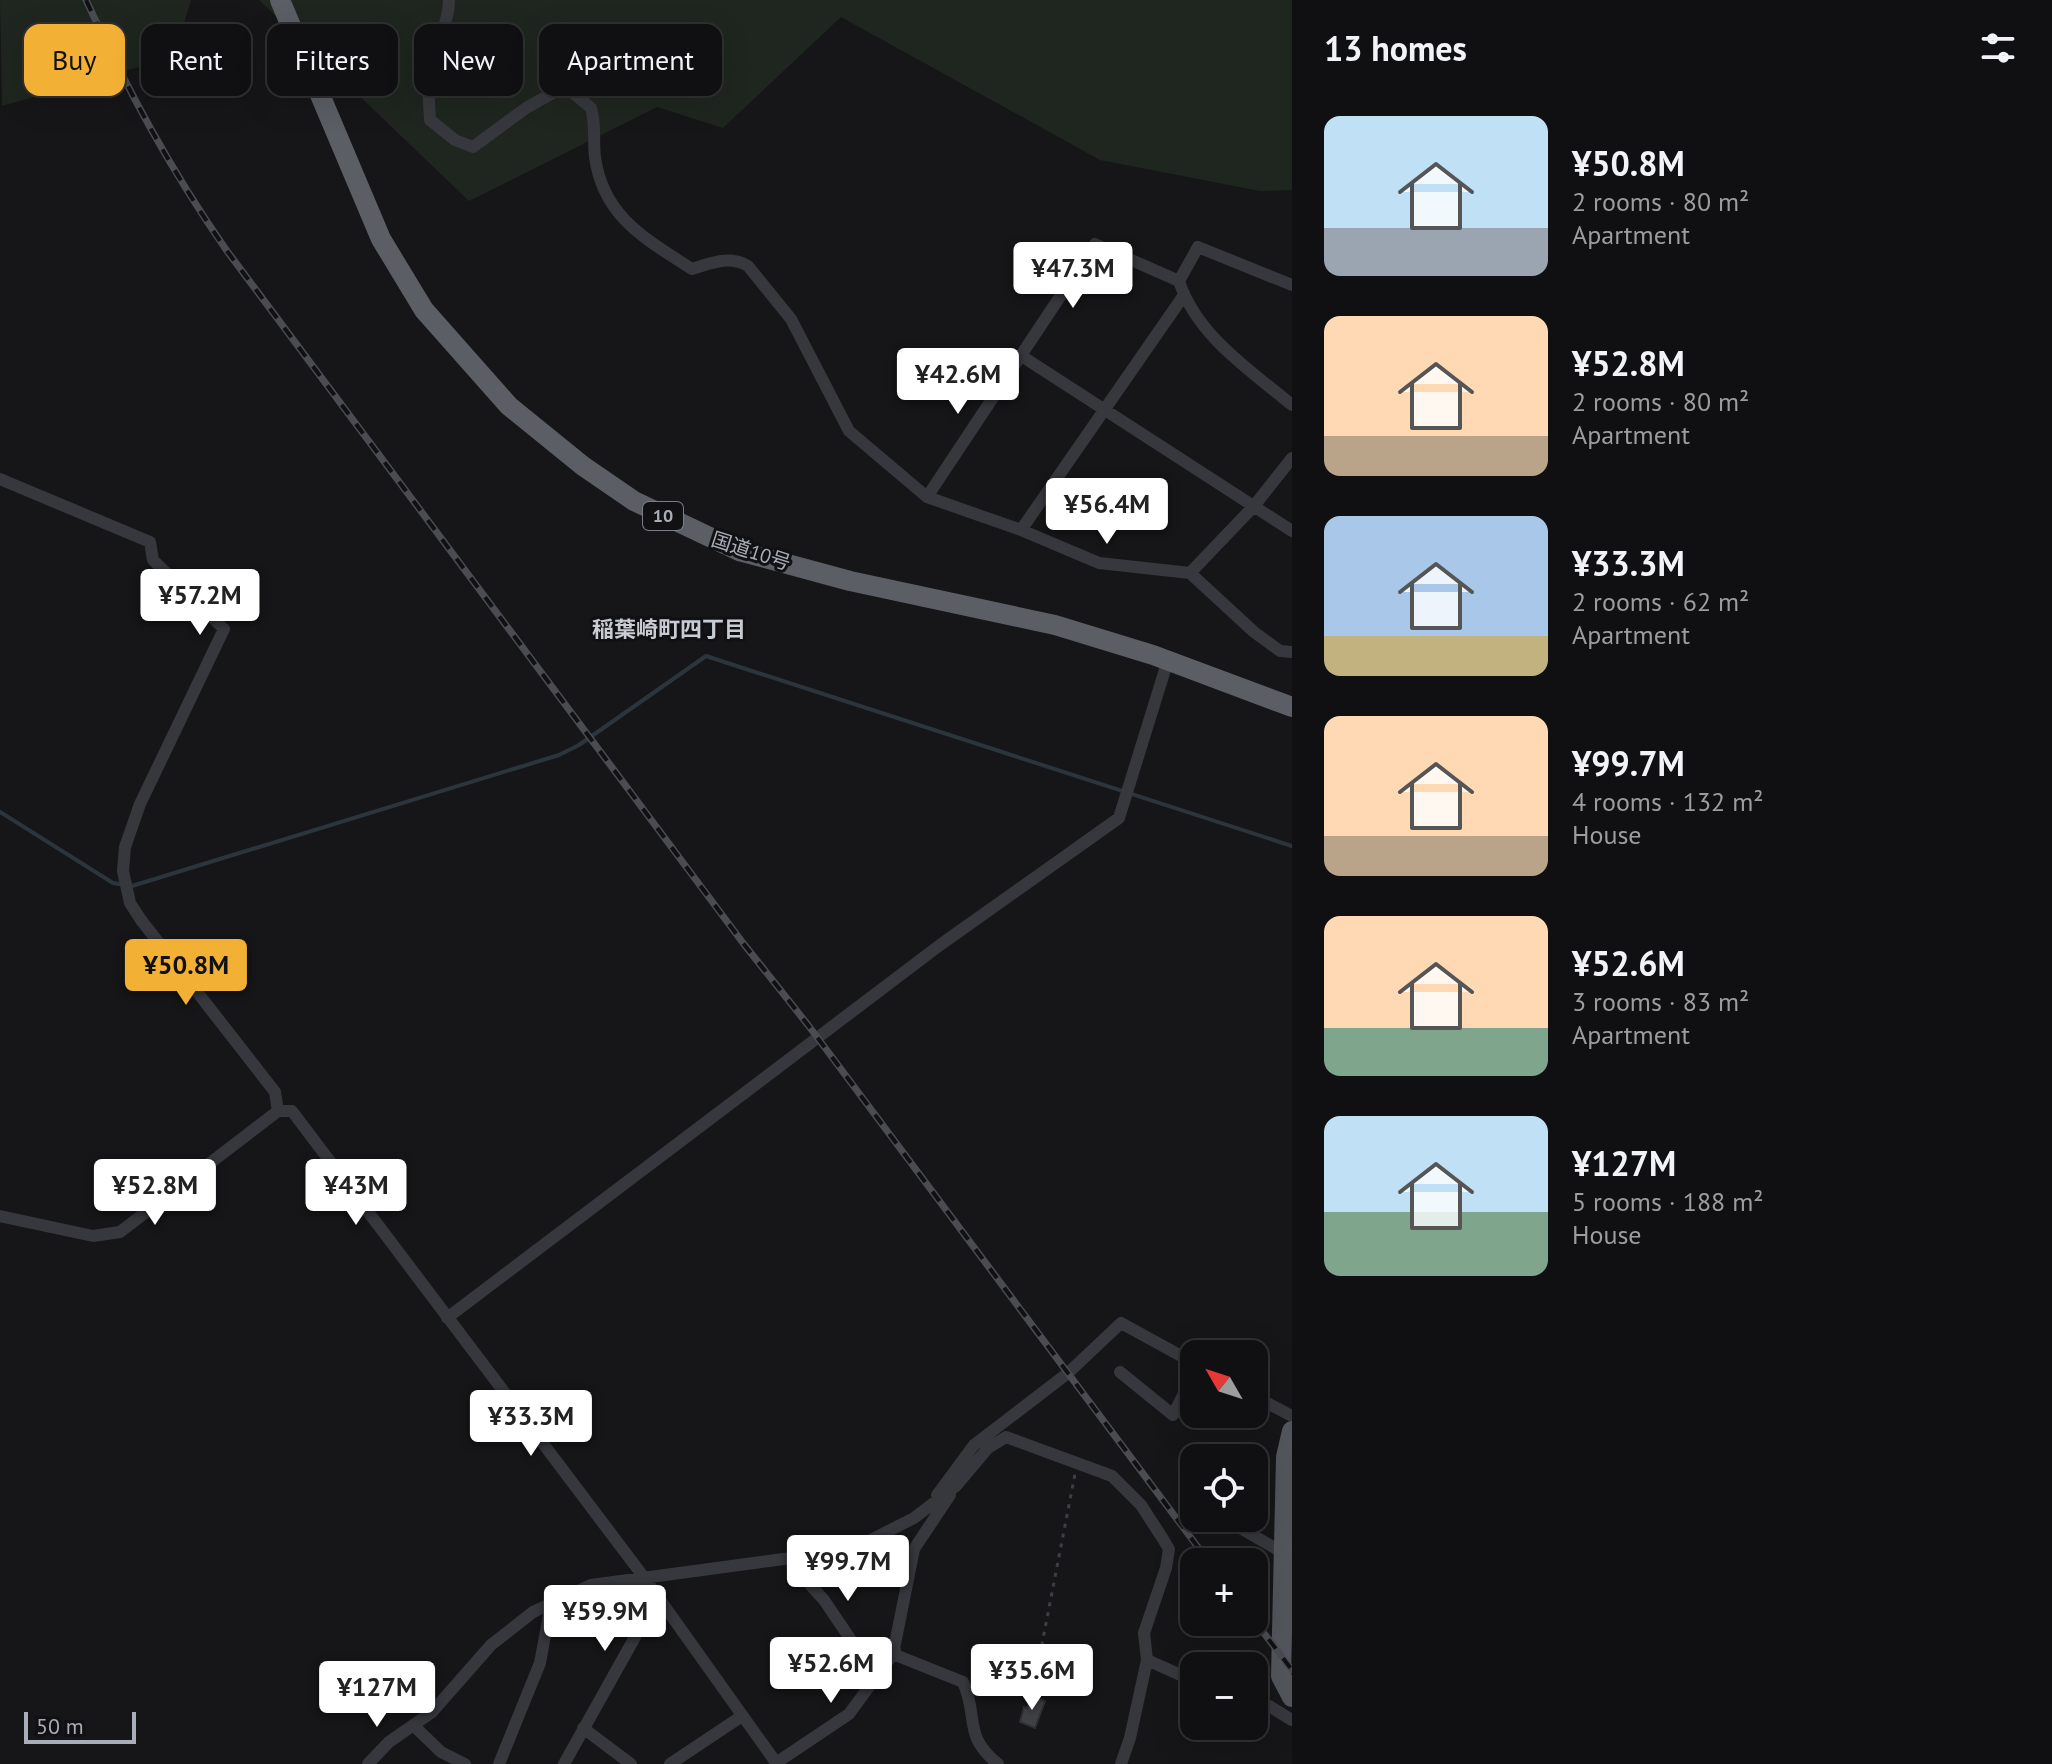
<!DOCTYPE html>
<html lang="en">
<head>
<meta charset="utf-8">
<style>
  :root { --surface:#101012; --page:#19191b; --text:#f1f3f6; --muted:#9c9d9f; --line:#303032; --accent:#f2b134 }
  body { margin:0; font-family:"PT Sans","Noto Sans JP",sans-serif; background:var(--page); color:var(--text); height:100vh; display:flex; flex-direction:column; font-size:30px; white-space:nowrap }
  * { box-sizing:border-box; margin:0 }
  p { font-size:26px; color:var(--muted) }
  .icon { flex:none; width:44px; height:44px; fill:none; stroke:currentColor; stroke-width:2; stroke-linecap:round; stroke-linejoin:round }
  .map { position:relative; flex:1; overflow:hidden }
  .drawer { display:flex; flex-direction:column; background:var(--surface); width:760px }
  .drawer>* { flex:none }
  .banner { position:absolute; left:24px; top:24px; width:760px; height:72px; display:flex; gap:16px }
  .needle { width:52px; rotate:309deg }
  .fabs { position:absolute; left:1180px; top:1340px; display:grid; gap:16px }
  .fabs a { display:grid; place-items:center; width:88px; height:88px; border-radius:16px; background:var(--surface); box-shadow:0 8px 32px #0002,0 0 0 2px var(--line); font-size:40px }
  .scale { position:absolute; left:24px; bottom:20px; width:112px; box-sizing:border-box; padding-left:8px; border:4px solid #a8adb8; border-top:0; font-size:22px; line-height:28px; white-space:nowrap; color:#a8adb8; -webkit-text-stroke:6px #111113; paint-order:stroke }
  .price { position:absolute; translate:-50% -68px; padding:0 18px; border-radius:8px; background:#fff; color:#222; font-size:26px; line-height:52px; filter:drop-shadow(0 2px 4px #0008) }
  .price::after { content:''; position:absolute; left:50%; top:48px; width:24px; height:18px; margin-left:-12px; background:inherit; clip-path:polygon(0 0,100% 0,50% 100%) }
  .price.selected { background:var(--accent); color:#111 }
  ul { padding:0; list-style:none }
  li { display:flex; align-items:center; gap:24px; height:200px; padding:0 32px }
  li span { display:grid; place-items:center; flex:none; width:224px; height:160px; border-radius:16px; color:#555 }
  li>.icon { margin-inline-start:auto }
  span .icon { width:96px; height:96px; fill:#fffc; stroke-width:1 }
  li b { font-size:34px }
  h2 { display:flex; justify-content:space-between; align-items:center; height:96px; padding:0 32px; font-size:34px }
  .chip { padding:0 28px; border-radius:16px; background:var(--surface); box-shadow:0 8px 32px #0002,0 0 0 2px var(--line); font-size:28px; line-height:72px }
  .chip.selected { background:var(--accent); color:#111 }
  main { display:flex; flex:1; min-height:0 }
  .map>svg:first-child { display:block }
  .green { fill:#1e261f }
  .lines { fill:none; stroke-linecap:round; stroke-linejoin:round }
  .stream { stroke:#2c353c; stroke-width:4 }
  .building { fill:#404145; stroke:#303034; stroke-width:2 }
  .path { stroke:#3d3f44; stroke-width:3; stroke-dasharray:4 6; stroke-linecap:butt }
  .minor { stroke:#37383d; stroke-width:12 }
  .primary { stroke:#53555c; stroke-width:20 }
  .trunk { stroke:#5b5e65; stroke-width:20 }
  .rail-casing { stroke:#4a4c52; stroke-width:7 }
  .rail { stroke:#111113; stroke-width:4; stroke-dasharray:12; stroke-linecap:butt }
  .labels { text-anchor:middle; stroke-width:6; stroke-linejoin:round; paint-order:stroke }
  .shield { fill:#111113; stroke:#7b7e86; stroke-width:2 }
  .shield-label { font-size:18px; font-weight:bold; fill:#a8adb8 }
  .street-label { font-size:20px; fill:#a8adb8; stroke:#111113 }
  .neighbourhood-label { font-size:22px; font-weight:bold; fill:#c9ccd4; stroke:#111113 }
</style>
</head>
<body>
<main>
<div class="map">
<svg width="1292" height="1764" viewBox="0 0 1292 1764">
  <rect width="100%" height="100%" fill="#161618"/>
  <path class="green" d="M0,0H191L174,57L2,106Z
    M259,0H1292V190L1260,191L1100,160L841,17L723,128L657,107L469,201Z"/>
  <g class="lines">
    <path class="stream" d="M0,812L113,883L132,886L559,755L579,745L706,656L1292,846"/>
  </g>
  <path class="building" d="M1032,1696L1045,1701L1035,1728L1020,1722L1024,1707L1027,1708Z"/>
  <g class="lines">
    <path class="path" d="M1036,1675L1075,1474"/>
    <path class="minor" d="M449,0C449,24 436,40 431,62C427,81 429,100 430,120L455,140L473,147L526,108L565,86L591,108C596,124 593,141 595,157C603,217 646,239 692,269C711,263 730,255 748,266L791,319L849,431L927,497L1021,530L1099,563L1190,573L1254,632L1280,651L1292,652
      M1292,285L1198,247L1179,281C1197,336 1250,370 1292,405
      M1020,355L1292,531
      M0,479L150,542L153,560L224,629L140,804L125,847L123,871L130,903L141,920L275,1092L278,1111
      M927,497L1095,244L1179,281
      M1021,530L1184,295
      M1190,573L1254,506L1292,458
      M0,1216L93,1236L120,1232L278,1111H292L643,1576L777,1764
      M447,1318L940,945L1119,818L1168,660
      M1120,1372L1173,1415L1194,1374
      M1254,1396L1292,1416
      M937,1495L974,1445L1068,1373L1121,1323L1194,1363
      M950,1495L914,1549L893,1654L963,1682C979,1717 962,1735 998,1764
      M1237,1526L1285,1554
      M791,1558L793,1566L824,1600L853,1643L895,1650
      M1254,1702L1269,1706L1292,1720
      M413,1725L441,1752L465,1764
      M583,1728L631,1764
      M776,1763L849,1714L893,1654
      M368,1764L389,1742L432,1712L491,1645L533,1612L591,1585L791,1558L859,1546L914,1518L956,1486L988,1448L1006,1437L1112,1476L1141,1505L1163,1539L1169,1549L1166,1568L1144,1633L1147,1660L1194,1681
      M499,1764L540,1663L551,1604
      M564,1764L658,1596
      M670,1764L742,1716
      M1121,1764L1130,1738L1147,1660"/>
    <path class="primary" d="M1292,1431L1286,1457L1281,1676L1292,1697"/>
    <path class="trunk" d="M280,0L381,239L424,310L509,406L583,466L634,501L739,551L850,581L1055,625L1153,655L1292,707"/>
    <g class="rail-casing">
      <path id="rail" d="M86,0C128,91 170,169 227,251L743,943L808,1025L1209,1562
        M1254,1620L1292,1670"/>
    </g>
    <use href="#rail" class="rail"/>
  </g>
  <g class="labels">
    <rect class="shield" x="643" y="502" width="40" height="28" rx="6"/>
    <g class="shield-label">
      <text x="663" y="522">10</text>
    </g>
    <g class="street-label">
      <text transform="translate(751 551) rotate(18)" y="7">国道10号</text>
    </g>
    <g class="neighbourhood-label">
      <text x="669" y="637">稲葉崎町四丁目</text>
    </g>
  </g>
</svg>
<div class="fabs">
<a><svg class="needle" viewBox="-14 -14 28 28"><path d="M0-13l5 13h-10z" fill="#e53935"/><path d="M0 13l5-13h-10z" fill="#9c9d9f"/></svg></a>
<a><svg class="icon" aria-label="locate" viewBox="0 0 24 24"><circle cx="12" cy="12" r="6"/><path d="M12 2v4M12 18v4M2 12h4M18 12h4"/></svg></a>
<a>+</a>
<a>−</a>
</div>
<div class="scale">50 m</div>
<b class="price" style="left:1073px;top:310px">¥47.3M</b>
<b class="price" style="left:958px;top:416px">¥42.6M</b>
<b class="price" style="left:1107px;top:546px">¥56.4M</b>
<b class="price" style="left:200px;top:637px">¥57.2M</b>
<b class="price selected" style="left:186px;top:1007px">¥50.8M</b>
<b class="price" style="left:155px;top:1227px">¥52.8M</b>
<b class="price" style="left:356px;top:1227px">¥43M</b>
<b class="price" style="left:531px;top:1458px">¥33.3M</b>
<b class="price" style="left:848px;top:1603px">¥99.7M</b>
<b class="price" style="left:605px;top:1653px">¥59.9M</b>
<b class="price" style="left:831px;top:1705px">¥52.6M</b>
<b class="price" style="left:1032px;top:1712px">¥35.6M</b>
<b class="price" style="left:377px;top:1729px">¥127M</b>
<div class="banner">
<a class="chip selected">Buy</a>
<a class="chip">Rent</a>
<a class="chip">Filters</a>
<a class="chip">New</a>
<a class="chip">Apartment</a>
</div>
</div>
<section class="drawer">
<h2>13 homes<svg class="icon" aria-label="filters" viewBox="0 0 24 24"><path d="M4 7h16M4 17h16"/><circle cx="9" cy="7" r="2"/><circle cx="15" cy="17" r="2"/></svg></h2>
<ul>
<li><span style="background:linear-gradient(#bfe0f5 70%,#9aa5b1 0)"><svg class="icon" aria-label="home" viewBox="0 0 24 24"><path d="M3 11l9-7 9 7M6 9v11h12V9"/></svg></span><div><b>¥50.8M</b><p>2 rooms · 80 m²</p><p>Apartment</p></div></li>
<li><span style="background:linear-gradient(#ffd9b3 75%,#b9a48a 0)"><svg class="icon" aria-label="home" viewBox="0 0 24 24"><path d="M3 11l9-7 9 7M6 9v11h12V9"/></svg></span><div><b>¥52.8M</b><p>2 rooms · 80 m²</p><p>Apartment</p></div></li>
<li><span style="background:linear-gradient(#a9c7e8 75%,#c2b280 0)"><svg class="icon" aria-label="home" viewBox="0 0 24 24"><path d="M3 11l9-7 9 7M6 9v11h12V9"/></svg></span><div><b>¥33.3M</b><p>2 rooms · 62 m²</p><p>Apartment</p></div></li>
<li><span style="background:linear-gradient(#ffd9b3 75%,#b9a48a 0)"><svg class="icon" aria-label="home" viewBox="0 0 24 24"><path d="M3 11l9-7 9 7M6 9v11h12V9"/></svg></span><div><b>¥99.7M</b><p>4 rooms · 132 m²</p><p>House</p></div></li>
<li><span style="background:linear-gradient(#ffd9b3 70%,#7fa58c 0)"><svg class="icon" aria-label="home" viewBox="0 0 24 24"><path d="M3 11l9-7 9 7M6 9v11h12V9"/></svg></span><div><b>¥52.6M</b><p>3 rooms · 83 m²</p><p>Apartment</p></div></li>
<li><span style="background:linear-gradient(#bfe0f5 60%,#7fa58c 0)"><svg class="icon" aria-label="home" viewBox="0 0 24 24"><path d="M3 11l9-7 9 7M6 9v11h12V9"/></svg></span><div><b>¥127M</b><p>5 rooms · 188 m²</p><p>House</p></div></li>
</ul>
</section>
</main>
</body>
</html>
